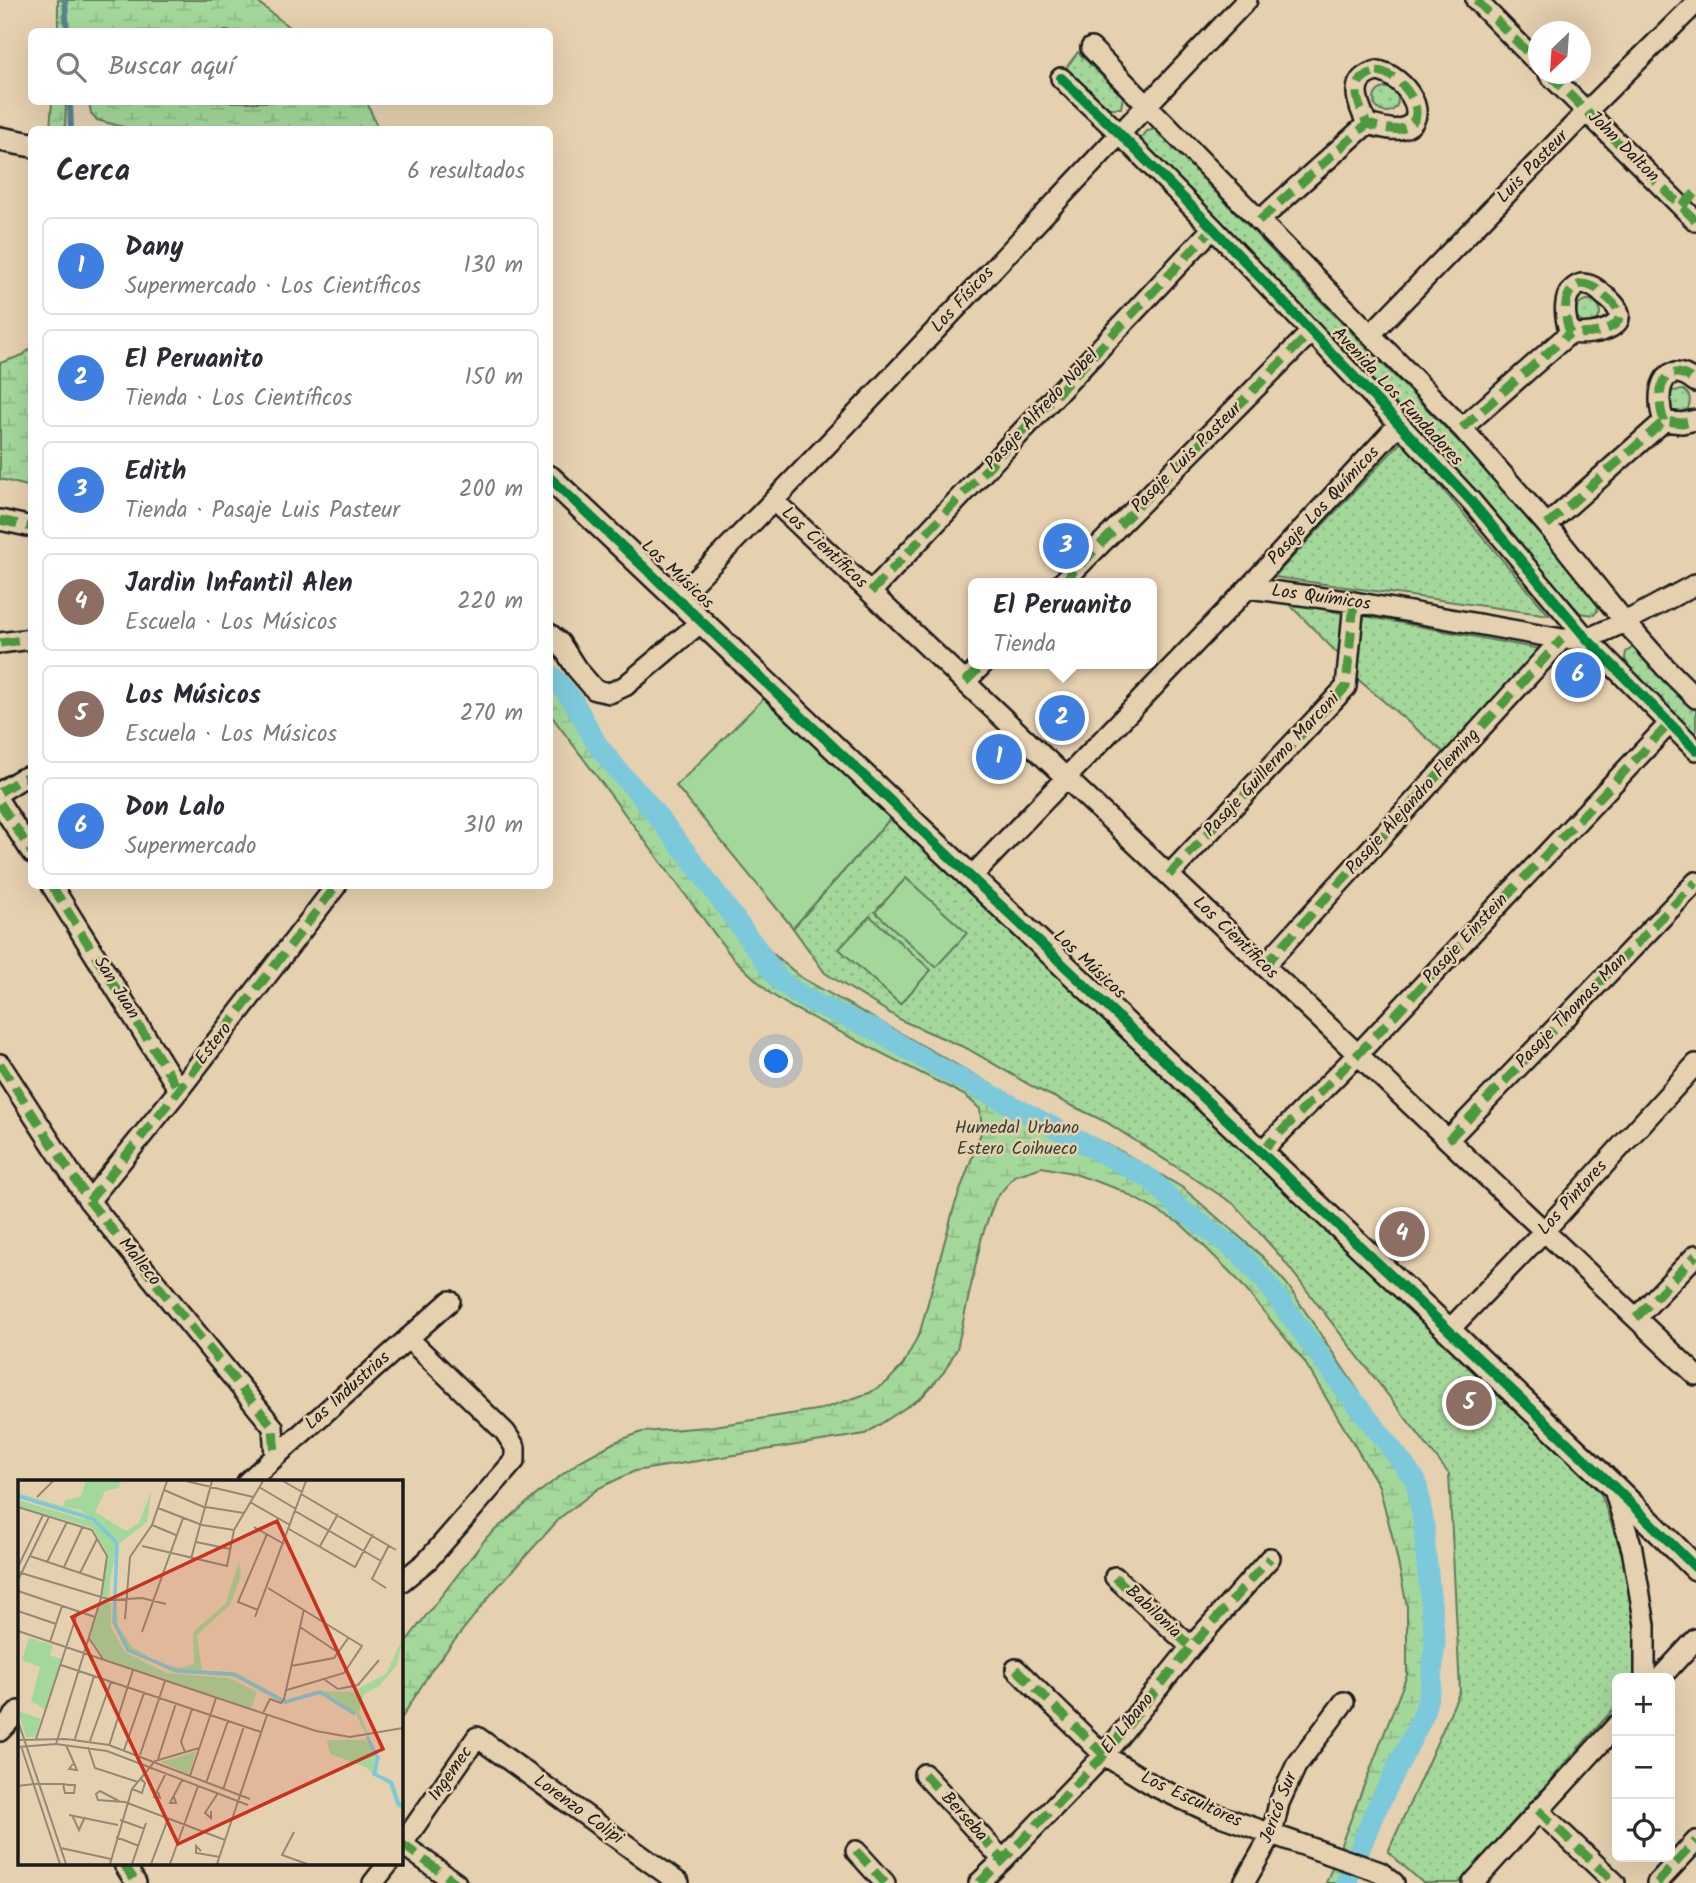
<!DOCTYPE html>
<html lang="es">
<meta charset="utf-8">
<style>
:root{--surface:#fff;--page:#f2f2f3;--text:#2b2b33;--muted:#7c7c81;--line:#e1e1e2;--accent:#c8321e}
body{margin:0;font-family:Kalam,sans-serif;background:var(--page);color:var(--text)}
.controls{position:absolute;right:21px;bottom:21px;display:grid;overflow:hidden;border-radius:10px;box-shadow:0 7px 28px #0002}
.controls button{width:63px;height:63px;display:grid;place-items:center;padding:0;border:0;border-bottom:2px solid var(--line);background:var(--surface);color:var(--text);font:35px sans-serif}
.compass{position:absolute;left:1528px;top:21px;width:63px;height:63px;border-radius:50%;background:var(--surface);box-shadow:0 7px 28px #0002;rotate:205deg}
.you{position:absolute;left:777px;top:1062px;width:24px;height:24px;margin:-18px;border:5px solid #fff;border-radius:50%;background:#1a73e8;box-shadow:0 0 0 10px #1a73e833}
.badge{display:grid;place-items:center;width:46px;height:46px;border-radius:50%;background:var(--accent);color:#fff;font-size:23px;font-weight:700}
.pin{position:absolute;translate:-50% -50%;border:4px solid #fff;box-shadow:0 2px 7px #0006}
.popup{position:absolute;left:968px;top:578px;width:189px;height:91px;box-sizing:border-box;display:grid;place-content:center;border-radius:10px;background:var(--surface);filter:drop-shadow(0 2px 5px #0005);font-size:23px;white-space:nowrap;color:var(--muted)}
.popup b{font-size:26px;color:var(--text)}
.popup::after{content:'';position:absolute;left:50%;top:100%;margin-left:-14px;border:14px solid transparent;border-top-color:var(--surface)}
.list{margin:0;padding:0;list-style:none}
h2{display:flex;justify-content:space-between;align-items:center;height:91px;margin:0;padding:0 28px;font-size:30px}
h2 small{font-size:23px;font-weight:400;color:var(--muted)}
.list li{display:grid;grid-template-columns:46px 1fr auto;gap:21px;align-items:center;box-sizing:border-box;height:98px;margin:0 14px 14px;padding:0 14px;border:2px solid var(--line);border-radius:10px}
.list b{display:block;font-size:26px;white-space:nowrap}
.list p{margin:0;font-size:23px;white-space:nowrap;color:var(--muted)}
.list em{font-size:23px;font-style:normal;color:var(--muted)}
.icon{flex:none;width:38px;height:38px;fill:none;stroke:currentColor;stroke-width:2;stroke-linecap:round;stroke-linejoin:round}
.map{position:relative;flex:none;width:1696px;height:1883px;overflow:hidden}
.search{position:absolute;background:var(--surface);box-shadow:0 7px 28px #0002;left:28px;top:28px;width:525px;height:77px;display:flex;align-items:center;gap:18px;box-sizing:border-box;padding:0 24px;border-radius:10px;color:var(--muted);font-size:26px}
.panel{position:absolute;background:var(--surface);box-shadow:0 7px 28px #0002;left:28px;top:126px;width:525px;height:763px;border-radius:10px}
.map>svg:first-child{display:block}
.green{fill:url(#green-dots);stroke:#607a5c;stroke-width:2}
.wetland{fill:url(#wetland-marsh);stroke:#607a5c;stroke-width:2}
.pitch{fill:#a4d89b;stroke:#607a5c;stroke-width:2}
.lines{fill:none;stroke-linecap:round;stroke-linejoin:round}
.stream{stroke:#56848f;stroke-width:6}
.canal{stroke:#7cc9db;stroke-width:21}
.minor-casing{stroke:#1c1c1c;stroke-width:24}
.tertiary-casing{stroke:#1c1c1c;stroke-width:28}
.minor{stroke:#e5d0af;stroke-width:19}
.tertiary{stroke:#e5d0af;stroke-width:23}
.quiet{stroke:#4c9a3e;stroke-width:9;stroke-dasharray:18 9;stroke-linecap:butt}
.cycleway-casing{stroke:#e5d0af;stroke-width:15}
.cycleway{stroke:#00873e;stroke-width:10}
.labels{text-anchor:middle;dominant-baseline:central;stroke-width:5;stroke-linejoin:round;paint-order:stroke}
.street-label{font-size:18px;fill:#1c1c1c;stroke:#e5d0af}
.park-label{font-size:18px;fill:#374235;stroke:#e5d0af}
.inset-river{fill:none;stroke:#7cc9db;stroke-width:3.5}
.inset-road{fill:none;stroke:#958874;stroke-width:2}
.view{fill:#c8321e;fill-opacity:0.15;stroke:#c8321e;stroke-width:3.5}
.inset-edge{fill:none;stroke:#1c1c1c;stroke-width:3.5}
</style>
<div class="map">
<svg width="1696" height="1883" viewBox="0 0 1696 1883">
<defs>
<pattern id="green-dots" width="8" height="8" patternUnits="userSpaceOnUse" patternTransform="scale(1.75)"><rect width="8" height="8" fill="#a4d89b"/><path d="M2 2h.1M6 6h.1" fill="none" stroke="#8db985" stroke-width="1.8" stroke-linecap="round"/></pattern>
<pattern id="wetland-marsh" width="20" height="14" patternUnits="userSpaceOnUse" patternTransform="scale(1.75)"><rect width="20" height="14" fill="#a4d89b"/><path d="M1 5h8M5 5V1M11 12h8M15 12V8" fill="none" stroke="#8db985"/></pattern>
</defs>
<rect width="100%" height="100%" fill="#e5d0af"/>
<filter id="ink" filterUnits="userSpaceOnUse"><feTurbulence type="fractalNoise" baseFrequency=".0143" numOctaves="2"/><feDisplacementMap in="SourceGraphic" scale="14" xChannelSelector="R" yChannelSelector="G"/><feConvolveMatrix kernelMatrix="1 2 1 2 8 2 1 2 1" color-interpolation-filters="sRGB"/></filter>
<g filter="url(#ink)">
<path class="green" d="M 1078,52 L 1123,97 L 1121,108 L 1109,108 L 1066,68 Z
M1374 100a12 12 0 1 1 24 0a12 12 0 1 1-24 0Z
M 1156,129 L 1294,274 L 1472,455 L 1599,602 L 1597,611 L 1594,615 L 1580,613 L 1429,441 L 1145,146 L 1141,139 L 1147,131 Z
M1576 312a12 12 0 1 1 24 0a12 12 0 1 1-24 0Z
M 1684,390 C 1691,396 1691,400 1688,409 L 1679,413 L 1670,410 L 1667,396 L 1671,391 Z
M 1402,441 L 1549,615 L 1274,577 Z
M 1286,601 L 1345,614 L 1342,658 Z
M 1364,616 L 1540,649 L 1446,754 L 1354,676 Z
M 1635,646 L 1696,705 L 1696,735 L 1627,667 L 1625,658 L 1626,652 Z
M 897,811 L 1569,1460 L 1601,1494 L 1629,1575 L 1637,1645 L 1634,1678 L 1617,1678 L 1617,1705 L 1459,1883 L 1423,1883 L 1388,1852 L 1460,1691 L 1449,1474 L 1281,1257 L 1234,1204 L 1106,1122 L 1035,1088 L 968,1049 L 903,1021 L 825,973 L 793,928 Z"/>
<path class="wetland" d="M 58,0 L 255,0 L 294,31 L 58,31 Z
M 52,102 L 66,102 L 65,129 L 50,129 Z
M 89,102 L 367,102 L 378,129 L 131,129 L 97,120 L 91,113 Z
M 31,348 L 31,487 L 0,479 L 0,363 L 23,355 Z
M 550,670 L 771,952 L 802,978 L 1053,1119 L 1122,1152 L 1183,1188 L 1263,1257 L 1287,1284 L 1369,1407 L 1402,1459 L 1419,1506 L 1433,1676 L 1345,1883 L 1326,1883 L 1407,1675 L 1407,1606 L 1394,1543 L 1379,1486 L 1304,1361 L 1238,1280 L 1202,1244 L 1181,1224 L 1118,1189 L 1072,1173 L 1042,1167 L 1014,1176 L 995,1200 L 982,1236 L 957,1349 L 944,1372 L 922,1397 L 865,1434 L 635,1471 L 599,1488 L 561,1517 L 493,1592 L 432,1669 L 401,1719 L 401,1648 L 487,1537 L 542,1490 L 580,1461 L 615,1442 L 642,1432 L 708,1427 L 822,1409 L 869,1393 L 887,1382 L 903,1365 L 920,1332 L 954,1207 L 982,1130 L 980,1109 L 966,1096 L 791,1007 L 771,994 L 732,957 L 550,714 Z"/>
<path class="pitch" d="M 766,696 L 897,811 L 793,928 L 676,786 Z
M 906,878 L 967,933 L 936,967 L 875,912 Z
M 870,916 L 931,970 L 900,1004 L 839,949 Z"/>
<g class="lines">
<path class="stream" d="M 65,0 L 67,32
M 70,102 L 71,130"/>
<path class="canal" d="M 550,674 L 572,699 L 598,746 L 620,773 L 643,798 L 688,855 L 780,981 L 806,999 L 875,1030 L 931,1063 L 1151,1179 L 1178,1207 L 1240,1253 L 1265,1281 L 1342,1386 L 1385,1440 L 1416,1481 L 1424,1525 L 1425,1546 L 1435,1642 L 1431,1685 L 1423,1716 L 1373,1816 L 1346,1883"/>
<defs>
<path id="minor" d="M 1476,0 L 1538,63
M 1091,48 L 1462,428 L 1547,525 L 1625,622 L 1665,667 L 1696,698
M 1377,71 C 1404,74 1436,121 1400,129 C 1390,131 1377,126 1367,124 C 1358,103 1346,79 1377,71 Z
M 1549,74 L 1696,221
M 1061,78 L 1119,133 L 1213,228 L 1399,424 L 1471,501 L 1587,639 L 1696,750
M 1259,221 L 1367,124
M 1581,284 C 1592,284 1597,289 1605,296 C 1643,325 1596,337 1570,333 C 1564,316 1561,291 1581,284 Z
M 1371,334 L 1587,111 L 1696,3
M 1664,421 C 1654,395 1662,355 1696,382
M 1462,428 L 1570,333
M 774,501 L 1696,1375
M 0,520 L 32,527
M 1547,525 L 1664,421 L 1682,423 L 1696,420
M 1062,583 L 1311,332
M 1248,588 L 1354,602 L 1562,639 L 1587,639 L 1625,622 L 1696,584
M 871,592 L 1213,228
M 677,599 C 871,404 1056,199 1247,0
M 550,634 L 560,643 L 576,668 L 595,690 L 610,693 L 625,686 L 701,622
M 0,643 L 32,639
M 965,682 L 983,664
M 0,792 L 21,779 L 32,775
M 0,803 L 32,853
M 1169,875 L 1346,687 L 1354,602
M 971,877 L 1248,588 L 1399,424
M 52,886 L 179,1090
M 1264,966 L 1562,639
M 0,1064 L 89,1201 L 273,1427 L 275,1456
M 1448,1140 L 1696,882
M 1261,1152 L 1358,1054 L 1669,724
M 89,1201 L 179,1090 L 336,886
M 1636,1318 L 1696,1255
M 1449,1330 L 1544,1231 L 1696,1064
M 247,1482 L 450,1301
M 1613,1486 L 1632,1549 L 1645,1625 L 1645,1678
M 1115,1577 L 1191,1647
M 401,1582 L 428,1560 L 515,1460 L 515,1447 L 505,1432 L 408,1338
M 1016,1669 L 1104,1755 L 1156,1787 L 1212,1813 L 1380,1872 L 1394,1883
M 1660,1678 L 1696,1639
M 0,1731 L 19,1711
M 924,1774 L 1003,1860
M 1538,1810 L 1615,1883
M 402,1844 L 456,1883
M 401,1846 L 477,1737 L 679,1883
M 856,1851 L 885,1883
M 124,1864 L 136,1883
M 373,1883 L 388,1864
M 979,1883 L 1003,1860 L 1104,1755 L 1191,1647 L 1270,1558
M 1244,1883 L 1272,1834 L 1279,1803 L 1296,1766 L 1344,1702
M 1473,1883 L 1617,1725
M 1657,1883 L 1696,1841"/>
<path id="tertiary" d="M 0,139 L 32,145
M 550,478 L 1613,1486 L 1696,1568"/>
</defs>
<use href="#minor" class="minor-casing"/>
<use href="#tertiary" class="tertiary-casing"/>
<use href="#minor" class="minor"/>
<use href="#tertiary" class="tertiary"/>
<path class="quiet" d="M 1476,0 L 1538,63
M 1377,71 C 1404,74 1436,121 1400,129 C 1390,131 1377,126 1367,124 C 1358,103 1346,79 1377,71 Z
M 1549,74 L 1696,221
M 1682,206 L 1696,192
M 1259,221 L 1367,124
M 1581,284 C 1592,284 1597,289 1605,296 C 1643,325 1596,337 1570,333 C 1564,316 1561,291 1581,284 Z
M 1664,421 C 1654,395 1662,355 1696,382
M 1462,428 L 1570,333
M 0,520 L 32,527
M 1547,525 L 1664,421 L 1682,423 L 1696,420
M 1062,583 L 1311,332
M 871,592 L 1213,228
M 0,643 L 32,639
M 965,682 L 983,664
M 0,792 L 21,779 L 32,775
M 0,803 L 32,853
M 1169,875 L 1346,687 L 1354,602
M 52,886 L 179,1090
M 1264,966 L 1562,639
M 0,1064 L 89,1201 L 273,1427 L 275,1456
M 1448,1140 L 1696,882
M 1261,1152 L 1358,1054 L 1669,724
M 89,1201 L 179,1090 L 336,886
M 1636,1318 L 1696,1255
M 1115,1577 L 1191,1647
M 1016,1669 L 1104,1755
M 924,1774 L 1003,1860
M 1538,1810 L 1615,1883
M 402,1844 L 456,1883
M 856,1851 L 885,1883
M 124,1864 L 136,1883
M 979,1883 L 1003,1860 L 1104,1755 L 1191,1647 L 1270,1558
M 1657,1883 L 1696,1841"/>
<defs>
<path id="cycleway" d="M 1061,78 L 1119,133 L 1213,228 L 1399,424 L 1471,501 L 1587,639 L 1696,750
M 550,478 L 1613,1486 L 1696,1568"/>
</defs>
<use href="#cycleway" class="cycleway-casing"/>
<use href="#cycleway" class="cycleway"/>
</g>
</g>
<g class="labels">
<g class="street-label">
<text transform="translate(1623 147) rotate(45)">John Dalton</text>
<text transform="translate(1533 167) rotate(-46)">Luis Pasteur</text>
<text transform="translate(963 300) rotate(-47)">Los Físicos</text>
<text transform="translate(1397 397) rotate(47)">Avenida Los Fundadores</text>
<text transform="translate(1042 410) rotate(-47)">Pasaje Alfredo Nobel</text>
<text transform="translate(1187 458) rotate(-45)">Pasaje Luis Pasteur</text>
<text transform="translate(1324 506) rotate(-47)">Pasaje Los Químicos</text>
<text transform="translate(824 548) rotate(43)">Los Científicos</text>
<text transform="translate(677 575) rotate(43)">Los Músicos</text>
<text transform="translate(1321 598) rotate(8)">Los Químicos</text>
<text transform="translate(1272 765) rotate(-47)">Pasaje Guillermo Marconi</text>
<text transform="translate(1413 802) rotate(-48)">Pasaje Alejandro Fleming</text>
<text transform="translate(1235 938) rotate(44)">Los Científicos</text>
<text transform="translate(1466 939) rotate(-47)">Pasaje Einstein</text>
<text transform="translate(1089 965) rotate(43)">Los Músicos</text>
<text transform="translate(116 988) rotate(58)">San Juan</text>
<text transform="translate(1572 1011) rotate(-46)">Pasaje Thomas Man</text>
<text transform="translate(214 1044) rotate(-52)">Estero</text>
<text transform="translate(1573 1198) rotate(-48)">Los Pintores</text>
<text transform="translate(139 1262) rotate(51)">Malleco</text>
<text transform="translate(348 1391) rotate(-42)">Las Industrias</text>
<text transform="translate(1153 1612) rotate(43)">Babilonia</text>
<text transform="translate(1128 1724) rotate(-51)">El Líbano</text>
<text transform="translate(451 1774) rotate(-55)">Ingemec</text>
<text transform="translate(1191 1800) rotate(25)">Los Escultores</text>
<text transform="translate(1279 1808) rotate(-69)">Jericó Sur</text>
<text transform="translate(578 1810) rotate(36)">Lorenzo Colipi</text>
<text transform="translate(964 1817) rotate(48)">Berseba</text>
</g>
<g class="park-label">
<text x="1017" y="1128">Humedal Urbano<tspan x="1017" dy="21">Estero Coihueco</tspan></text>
</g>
</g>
<g transform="translate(18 1480)">
<rect width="385" height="385" fill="#e5d0af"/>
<path d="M 0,20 L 75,42 L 94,73 L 91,119 L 84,117 L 89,73 L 75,48 L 0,26 ZM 83,121 L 93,123 L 93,147 L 107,172 L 148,193 L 210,198 L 217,201 L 211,221 L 87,179 L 72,157 ZM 11,158 L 35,165 L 32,175 L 43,179 L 28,230 L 13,221 L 22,187 L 4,180 ZM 0,231 L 23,239 L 17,257 L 8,257 ZM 178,271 L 171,295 L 143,282 L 170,274 Z" fill="#a4d89b"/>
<path d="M 68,1 L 103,1 L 101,8 L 87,11 L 77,32 L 108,51 L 121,43 L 133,12 L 129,42 L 102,63 L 63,30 L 45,27 L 47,20 L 62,17 Z" fill="#a4d89b"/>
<path d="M 0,13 L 69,34 L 92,49 L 101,66 L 97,97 L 100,146 L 114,167 L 143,184 L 163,188 L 176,184 L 175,152 L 208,123 L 221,81 L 223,96 L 212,125 L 179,155 L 184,190 L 219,193 L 270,221 L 300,211 L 334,212 L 368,194 L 385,157 L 379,185 L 361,206 L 346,214 L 341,232 L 359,276 L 360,294 L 376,303 L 385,330 L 379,327 L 371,305 L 347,287 L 312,274 L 309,260 L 346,260 L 353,265 L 338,234 L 316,218 L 298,214 L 267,223 L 218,197 L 155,192 L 113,172 L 97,147 L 97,60 L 78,41 L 17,23 Z" fill="#a4d89b"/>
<path d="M 67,38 L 81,44 L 99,65 L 93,96 L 90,70 L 75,48 L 65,43 ZM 217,201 L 239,212 L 233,228 L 211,221 Z" fill="#a4d89b"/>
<path class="inset-river" d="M 0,16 L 75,39 L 99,63 L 96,142 L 110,170 L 159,191 L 215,194 L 267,222 L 302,212 L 337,234M 349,257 L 360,278 L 356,294 L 373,302 L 380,324 L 385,325"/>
<path class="inset-road" d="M 168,1 L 235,17M 265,1 L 284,12M 241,7 L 278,29M 146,10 L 188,28M 283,14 L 378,70M 19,17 L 35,1M 232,22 L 272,45M 0,27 L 74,50 L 89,76 L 83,118 L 38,264M 188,27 L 226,33M 140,28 L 184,45 L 216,50M 277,31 L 363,81M 134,45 L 158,55M 236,47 L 266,64M 271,49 L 337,87 L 355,54M 178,62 L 212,69M 124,66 L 209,86 L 216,50 L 245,1M 302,66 L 320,34M 12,76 L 86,101M 173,79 L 194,1M 29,82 L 49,42M 0,87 L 25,35M 46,87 L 65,46M 0,92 L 93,120 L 124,118 L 148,124M 62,93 L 79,59M 0,100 L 31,37M 250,108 L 344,166 L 326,193 L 269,210M 368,108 L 354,99 L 371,65M 0,111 L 77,137M 240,130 L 220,122 L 249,54M 0,131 L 38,144M 237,137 L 288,1M 107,139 L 112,77 L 134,45 L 149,1M 282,147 L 321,173M 0,151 L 298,251 L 332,257 L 385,248M 124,152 L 165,38M 71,158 L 85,179M 32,162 L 44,126M 43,185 L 243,252M 273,186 L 316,178 L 331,157M 307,200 L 320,209 L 340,205 L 361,180M 245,233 L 252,219 L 263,223 L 266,219 L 286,129M 0,241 L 48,384M 18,259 L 60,131M 57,259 L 76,196M 0,260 L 48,259 L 91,265 L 232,319M 72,261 L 93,202M 48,265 L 59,290 L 51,289 L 55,284M 3,266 L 42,384M 91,266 L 115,190M 0,267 L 38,264 L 89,271 L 230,325M 70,267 L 77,288 L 120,302M 106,270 L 126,213M 167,272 L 163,262 L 174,229M 122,275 L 147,201M 140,279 L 158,223M 172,296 L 198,218M 188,303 L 210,241M 0,306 L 16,304 L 45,304 L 51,305 L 57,305 L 56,313 L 47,313 L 45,304M 114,309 L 124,313 L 127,303 L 123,299M 205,310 L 226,246M 140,312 L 142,318 L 136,317 L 148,293M 156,317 L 158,323 L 152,323 L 164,300M 101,321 L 82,311 L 78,314 L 80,320 L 107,322 L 207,360M 193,331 L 193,338 L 187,333 L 200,313M 51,335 L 100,345M 54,335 L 61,350 L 67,337M 102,340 L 127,349M 276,352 L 264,375 L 289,384M 98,357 L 121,366M 43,368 L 93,379M 183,371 L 178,366 L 178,373 L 202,377M 92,384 L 114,309 L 137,281 L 181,268M 114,384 L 128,343M 133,384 L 150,339M 152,384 L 180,306M 199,384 L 249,235"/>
<path class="view" d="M 259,41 L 365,269 L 160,364 L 54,137 Z"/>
<rect width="385" height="385" class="inset-edge"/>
</g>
</svg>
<div class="controls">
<button>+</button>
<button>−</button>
<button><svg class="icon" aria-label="locate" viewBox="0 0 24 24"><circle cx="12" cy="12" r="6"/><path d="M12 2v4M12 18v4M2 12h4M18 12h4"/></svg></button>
</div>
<svg class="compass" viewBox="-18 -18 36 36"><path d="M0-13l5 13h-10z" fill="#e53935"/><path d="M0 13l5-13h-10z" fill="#7c7c81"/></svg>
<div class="you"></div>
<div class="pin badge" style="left:999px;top:757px;background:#3f7fe0">1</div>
<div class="pin badge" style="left:1062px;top:718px;background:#3f7fe0">2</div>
<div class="popup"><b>El Peruanito</b>Tienda</div>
<div class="pin badge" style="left:1066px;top:546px;background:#3f7fe0">3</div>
<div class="pin badge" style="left:1402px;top:1234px;background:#8d6e63">4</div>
<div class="pin badge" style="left:1469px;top:1403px;background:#8d6e63">5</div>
<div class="pin badge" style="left:1578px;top:675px;background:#3f7fe0">6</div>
<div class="search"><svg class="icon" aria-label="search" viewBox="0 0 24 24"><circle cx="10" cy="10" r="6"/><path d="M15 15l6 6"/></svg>Buscar aquí</div>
<section class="panel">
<h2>Cerca<small>6 resultados</small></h2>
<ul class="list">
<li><span class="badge" style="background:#3f7fe0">1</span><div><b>Dany</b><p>Supermercado · Los Científicos</p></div><em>130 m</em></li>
<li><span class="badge" style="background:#3f7fe0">2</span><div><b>El Peruanito</b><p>Tienda · Los Científicos</p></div><em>150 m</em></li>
<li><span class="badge" style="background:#3f7fe0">3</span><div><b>Edith</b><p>Tienda · Pasaje Luis Pasteur</p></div><em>200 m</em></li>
<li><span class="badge" style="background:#8d6e63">4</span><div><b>Jardin Infantil Alen</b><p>Escuela · Los Músicos</p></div><em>220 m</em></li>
<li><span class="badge" style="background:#8d6e63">5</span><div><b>Los Músicos</b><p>Escuela · Los Músicos</p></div><em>270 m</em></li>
<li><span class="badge" style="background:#3f7fe0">6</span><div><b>Don Lalo</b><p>Supermercado</p></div><em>310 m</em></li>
</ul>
</section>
</div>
